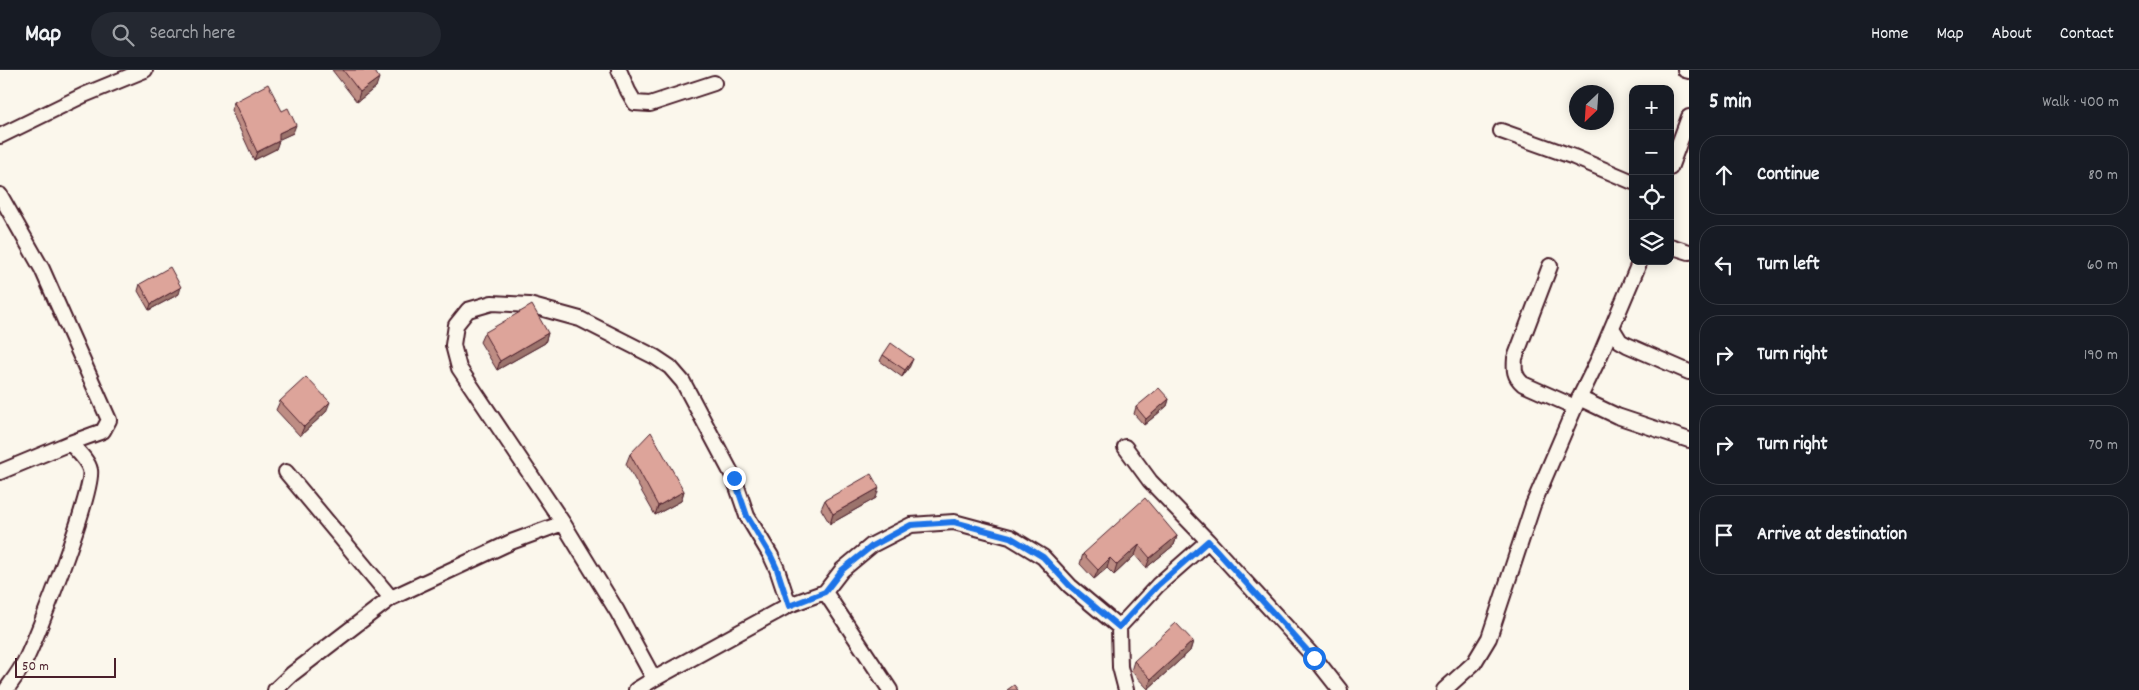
<!DOCTYPE html>
<meta charset="utf-8">
<style>
:root{--surface:#171b24;--page:#242831;--text:#f1f3f6;--muted:#9ea1a6;--line:#363941}
body{margin:0;font-family:Dekko,sans-serif;background:var(--page);color:var(--text)}
.controls{position:absolute;right:15px;top:15px;display:grid;overflow:hidden;border-radius:10px;box-shadow:0 2px 12px #0003}
.controls button{width:45px;height:45px;display:grid;place-items:center;padding:0;border:0;border-bottom:1px solid var(--line);background:var(--surface);color:var(--text);font:25px sans-serif}
.compass{position:absolute;left:1569px;top:15px;width:45px;height:45px;border-radius:50%;background:var(--surface);box-shadow:0 2px 12px #0003;rotate:205deg}
.scale{position:absolute;left:15px;bottom:12px;width:101px;box-sizing:border-box;padding-left:5px;border:2px solid #4a1f2b;border-top:0;font-size:14px;line-height:18px;white-space:nowrap;color:#4a1f2b;-webkit-text-stroke:4px #fbf7ec;paint-order:stroke}
.stop{position:absolute;width:15px;height:15px;margin:-11px;border:4px solid #1a73e8;border-radius:50%;background:#fff}
.stop.end{background:#1a73e8;border-color:#fff;box-shadow:0 1px 5px #0008}
.list{margin:0;padding:0;list-style:none}
h2{display:flex;justify-content:space-between;align-items:center;height:65px;margin:0;padding:0 20px;font-size:21px}
h2 small{font-size:16px;font-weight:400;color:var(--muted)}
.list li{display:grid;grid-template-columns:32px 1fr auto;gap:15px;align-items:center;box-sizing:border-box;height:80px;margin:0 10px 10px;padding:0 10px;border:1px solid var(--line);border-radius:20px}
.list b{display:block;font-size:19px;white-space:nowrap}
.list em{font-size:16px;font-style:normal;color:var(--muted)}
.icon{flex:none;width:28px;height:28px;fill:none;stroke:currentColor;stroke-width:2;stroke-linecap:round;stroke-linejoin:round}
.map{position:relative;flex:none;width:1689px;height:620px;overflow:hidden}
header{display:flex;align-items:center;gap:30px;box-sizing:border-box;height:70px;padding:0 25px;background:var(--surface);border-bottom:1px solid var(--line)}
header strong{font-size:24px}
nav{display:flex;gap:28px;margin-inline-start:auto;font-size:18px}
.search{width:350px;height:45px;background:var(--page);display:flex;align-items:center;gap:12px;box-sizing:border-box;padding:0 18px;border-radius:28px;color:var(--muted);font-size:19px}
main{display:flex}
aside{flex:1;background:var(--surface)}
.map>svg:first-child{display:block}
.lines{fill:none;stroke-linecap:round;stroke-linejoin:round}
.street-casing{stroke:#4a1f2b;stroke-width:18}
.street{stroke:#fbf7ec;stroke-width:14}
.wall{fill:#be8d84;stroke:#4a1f2b}
.shaded-wall{fill:#9b736c;stroke:#4a1f2b}
.building{fill:#dda49a;stroke:#4a1f2b}
.route{stroke:#1a73e8;stroke-width:6}
</style>
<header>
<strong>Map</strong>
<div class="search"><svg class="icon" aria-label="search" viewBox="0 0 24 24"><circle cx="10" cy="10" r="6"/><path d="M15 15l6 6"/></svg>Search here</div>
<nav><a>Home</a><a>Map</a><a>About</a><a>Contact</a></nav>
</header>
<main>
<div class="map">
<svg width="1689" height="620" viewBox="0 0 1689 620">
<rect width="100%" height="100%" fill="#fbf7ec"/>
<filter id="ink" filterUnits="userSpaceOnUse"><feTurbulence type="fractalNoise" baseFrequency=".02" numOctaves="2"/><feDisplacementMap in="SourceGraphic" scale="10" xChannelSelector="R" yChannelSelector="G"/><feConvolveMatrix kernelMatrix="1 2 1 2 8 2 1 2 1" color-interpolation-filters="sRGB"/></filter>
<g filter="url(#ink)">
<g class="lines">
<defs>
<path id="street" d="M 619,0 L 628,21 L 635,33 L 650,34 L 714,13
M 1685,0 L 1689,1
M 1501,61 L 1574,87 L 1633,112
M 0,66 L 84,25 L 145,0
M 1670,98 L 1689,47
M 0,125 L 42,199 L 109,350 L 103,361 L 70,373 L 0,402
M 1670,176 L 1689,182
M 1550,196 L 1515,288 C 1514,300 1514,306 1523,314 L 1575,337
M 1612,258 L 1620,271 L 1627,275 L 1689,302
M 1579,328 L 1617,346 L 1689,370
M 1125,377 L 1150,411 L 1208,471 L 1314,587 L 1340,620
M 286,402 L 391,528
M 825,522 L 842,500 L 872,475 L 911,455 L 954,452 L 1010,467 L 1043,487 L 1070,516 L 1119,557 L 1158,515 L 1208,471
M 1119,557 L 1120,597 L 1126,620
M 654,609 L 789,535 L 825,522 L 890,620
M 6,620 C 13,610 20,601 25,591 C 37,568 95,419 90,400 C 88,390 76,380 70,373
M 275,620 L 292,604 L 391,528 L 511,472 L 563,453
M 636,620 L 654,609 L 617,541 L 563,453 L 459,298 L 453,275 L 456,255 L 468,240 L 492,233 L 529,235 L 580,249 L 655,287 L 670,297 L 683,312 L 734,408 L 747,446 L 771,486 L 777,499 L 789,535
M 1444,620 L 1474,593 L 1489,568 L 1533,435 L 1575,337 L 1599,288 L 1640,191"/>
</defs>
<use href="#street" class="street-casing"/>
<use href="#street" class="street"/>
</g>
<path class="wall" d="M 332,0 L 374,0 L 376,17 L 357,32 Z
M 234,32 L 293,63 L 279,69 L 276,79 L 254,90 L 231,40 Z
M 140,214 L 179,224 L 149,240 L 138,221 Z
M 484,263 L 548,263 L 545,273 L 497,300 L 480,272 Z
M 883,285 L 910,296 L 902,307 L 880,291 Z
M 1169,329 L 1167,336 L 1144,355 L 1134,344 L 1136,337 Z
M 280,331 L 326,342 L 300,366 L 276,340 Z
M 630,384 L 684,421 L 681,431 L 655,445 L 626,394 Z
M 876,428 L 830,454 L 821,439 L 825,430 Z
M 1177,466 L 1174,475 L 1146,498 L 1135,485 L 1114,505 L 1107,498 L 1094,509 L 1080,494 L 1083,484 Z
M 1193,571 L 1190,581 L 1148,619 L 1131,601 L 1134,591 Z"/>
<path class="shaded-wall" d="M 379,8 L 376,17 L 357,32 L 360,22 Z
M 296,55 L 293,63 L 276,71 L 279,63 Z
M 279,71 L 276,79 L 254,90 L 257,82 Z
M 181,217 L 179,224 L 149,240 L 151,234 Z
M 548,263 L 545,273 L 497,300 L 500,291 Z
M 913,289 L 910,296 L 902,307 L 905,300 Z
M 1169,329 L 1167,336 L 1144,355 L 1146,349 Z
M 330,332 L 326,342 L 300,366 L 304,357 Z
M 879,418 L 876,428 L 830,454 L 833,444 Z
M 684,421 L 681,431 L 655,445 L 658,436 Z
M 1177,466 L 1174,475 L 1146,498 L 1150,488 Z
M 1139,475 L 1135,485 L 1114,505 L 1117,495 Z
M 1110,488 L 1107,498 L 1094,509 L 1098,500 Z
M 1193,571 L 1190,581 L 1148,619 L 1151,609 Z"/>
<path class="building" d="M 343,0 L 374,0 L 379,8 L 360,22 Z
M 268,14 L 282,41 L 288,38 L 296,55 L 279,63 L 279,71 L 257,82 L 234,32 Z
M 170,197 L 181,217 L 151,234 L 140,214 Z
M 532,235 L 548,263 L 500,291 L 484,263 Z
M 891,273 L 913,289 L 905,300 L 883,285 Z
M 306,307 L 330,332 L 304,357 L 280,331 Z
M 1159,318 L 1169,329 L 1146,349 L 1136,337 Z
M 651,362 L 684,421 L 658,436 L 630,384 Z
M 871,404 L 879,418 L 833,444 L 825,430 Z
M 1145,428 L 1177,466 L 1150,488 L 1139,475 L 1117,495 L 1110,488 L 1098,500 L 1083,484 Z
M 1176,553 L 1193,571 L 1151,609 L 1134,591 Z
M 1014,615 L 1018,620 L 1007,620 Z"/>
</g>
<g class="lines" filter="url(#ink)">
<path class="route" d="M 734,408 L 747,446 L 771,486 L 777,499 L 789,536 L 825,522 L 842,500 L 872,476 L 911,455 L 954,452 L 1010,467 L 1043,487 L 1070,516 L 1119,557 L 1158,515 L 1208,471 L 1314,588"/>
</g>
</svg>
<div class="controls">
<button>+</button>
<button>−</button>
<button><svg class="icon" aria-label="locate" viewBox="0 0 24 24"><circle cx="12" cy="12" r="6"/><path d="M12 2v4M12 18v4M2 12h4M18 12h4"/></svg></button>
<button><svg class="icon" aria-label="layers" viewBox="0 0 24 24"><path d="M12 4l9 5-9 5-9-5zM3 14l9 5 9-5"/></svg></button>
</div>
<svg class="compass" viewBox="-18 -18 36 36"><path d="M0-13l5 13h-10z" fill="#e53935"/><path d="M0 13l5-13h-10z" fill="#9ea1a6"/></svg>
<div class="scale">50 m</div>
<div class="stop" style="left:1314px;top:588px"></div>
<div class="stop end" style="left:734px;top:408px"></div>
</div>
<aside>
<h2>5 min<small>Walk · 400 m</small></h2>
<ul class="list">
<li><svg class="icon" aria-label="ahead" viewBox="0 0 24 24"><path d="M12 20V5M6 11l6-6 6 6"/></svg><div><b>Continue</b></div><em>80 m</em></li>
<li><svg class="icon" aria-label="left" viewBox="0 0 24 24"><path d="M17 20v-9H6M10 6l-5 5 5 5"/></svg><div><b>Turn left</b></div><em>60 m</em></li>
<li><svg class="icon" aria-label="right" viewBox="0 0 24 24"><path d="M7 20v-9h11M14 6l5 5-5 5"/></svg><div><b>Turn right</b></div><em>190 m</em></li>
<li><svg class="icon" aria-label="right" viewBox="0 0 24 24"><path d="M7 20v-9h11M14 6l5 5-5 5"/></svg><div><b>Turn right</b></div><em>70 m</em></li>
<li><svg class="icon" aria-label="arrive" viewBox="0 0 24 24"><path d="M6 21V4h12l-3 4 3 4H6"/></svg><div><b>Arrive at destination</b></div></li>
</ul>
</aside>
</main>
